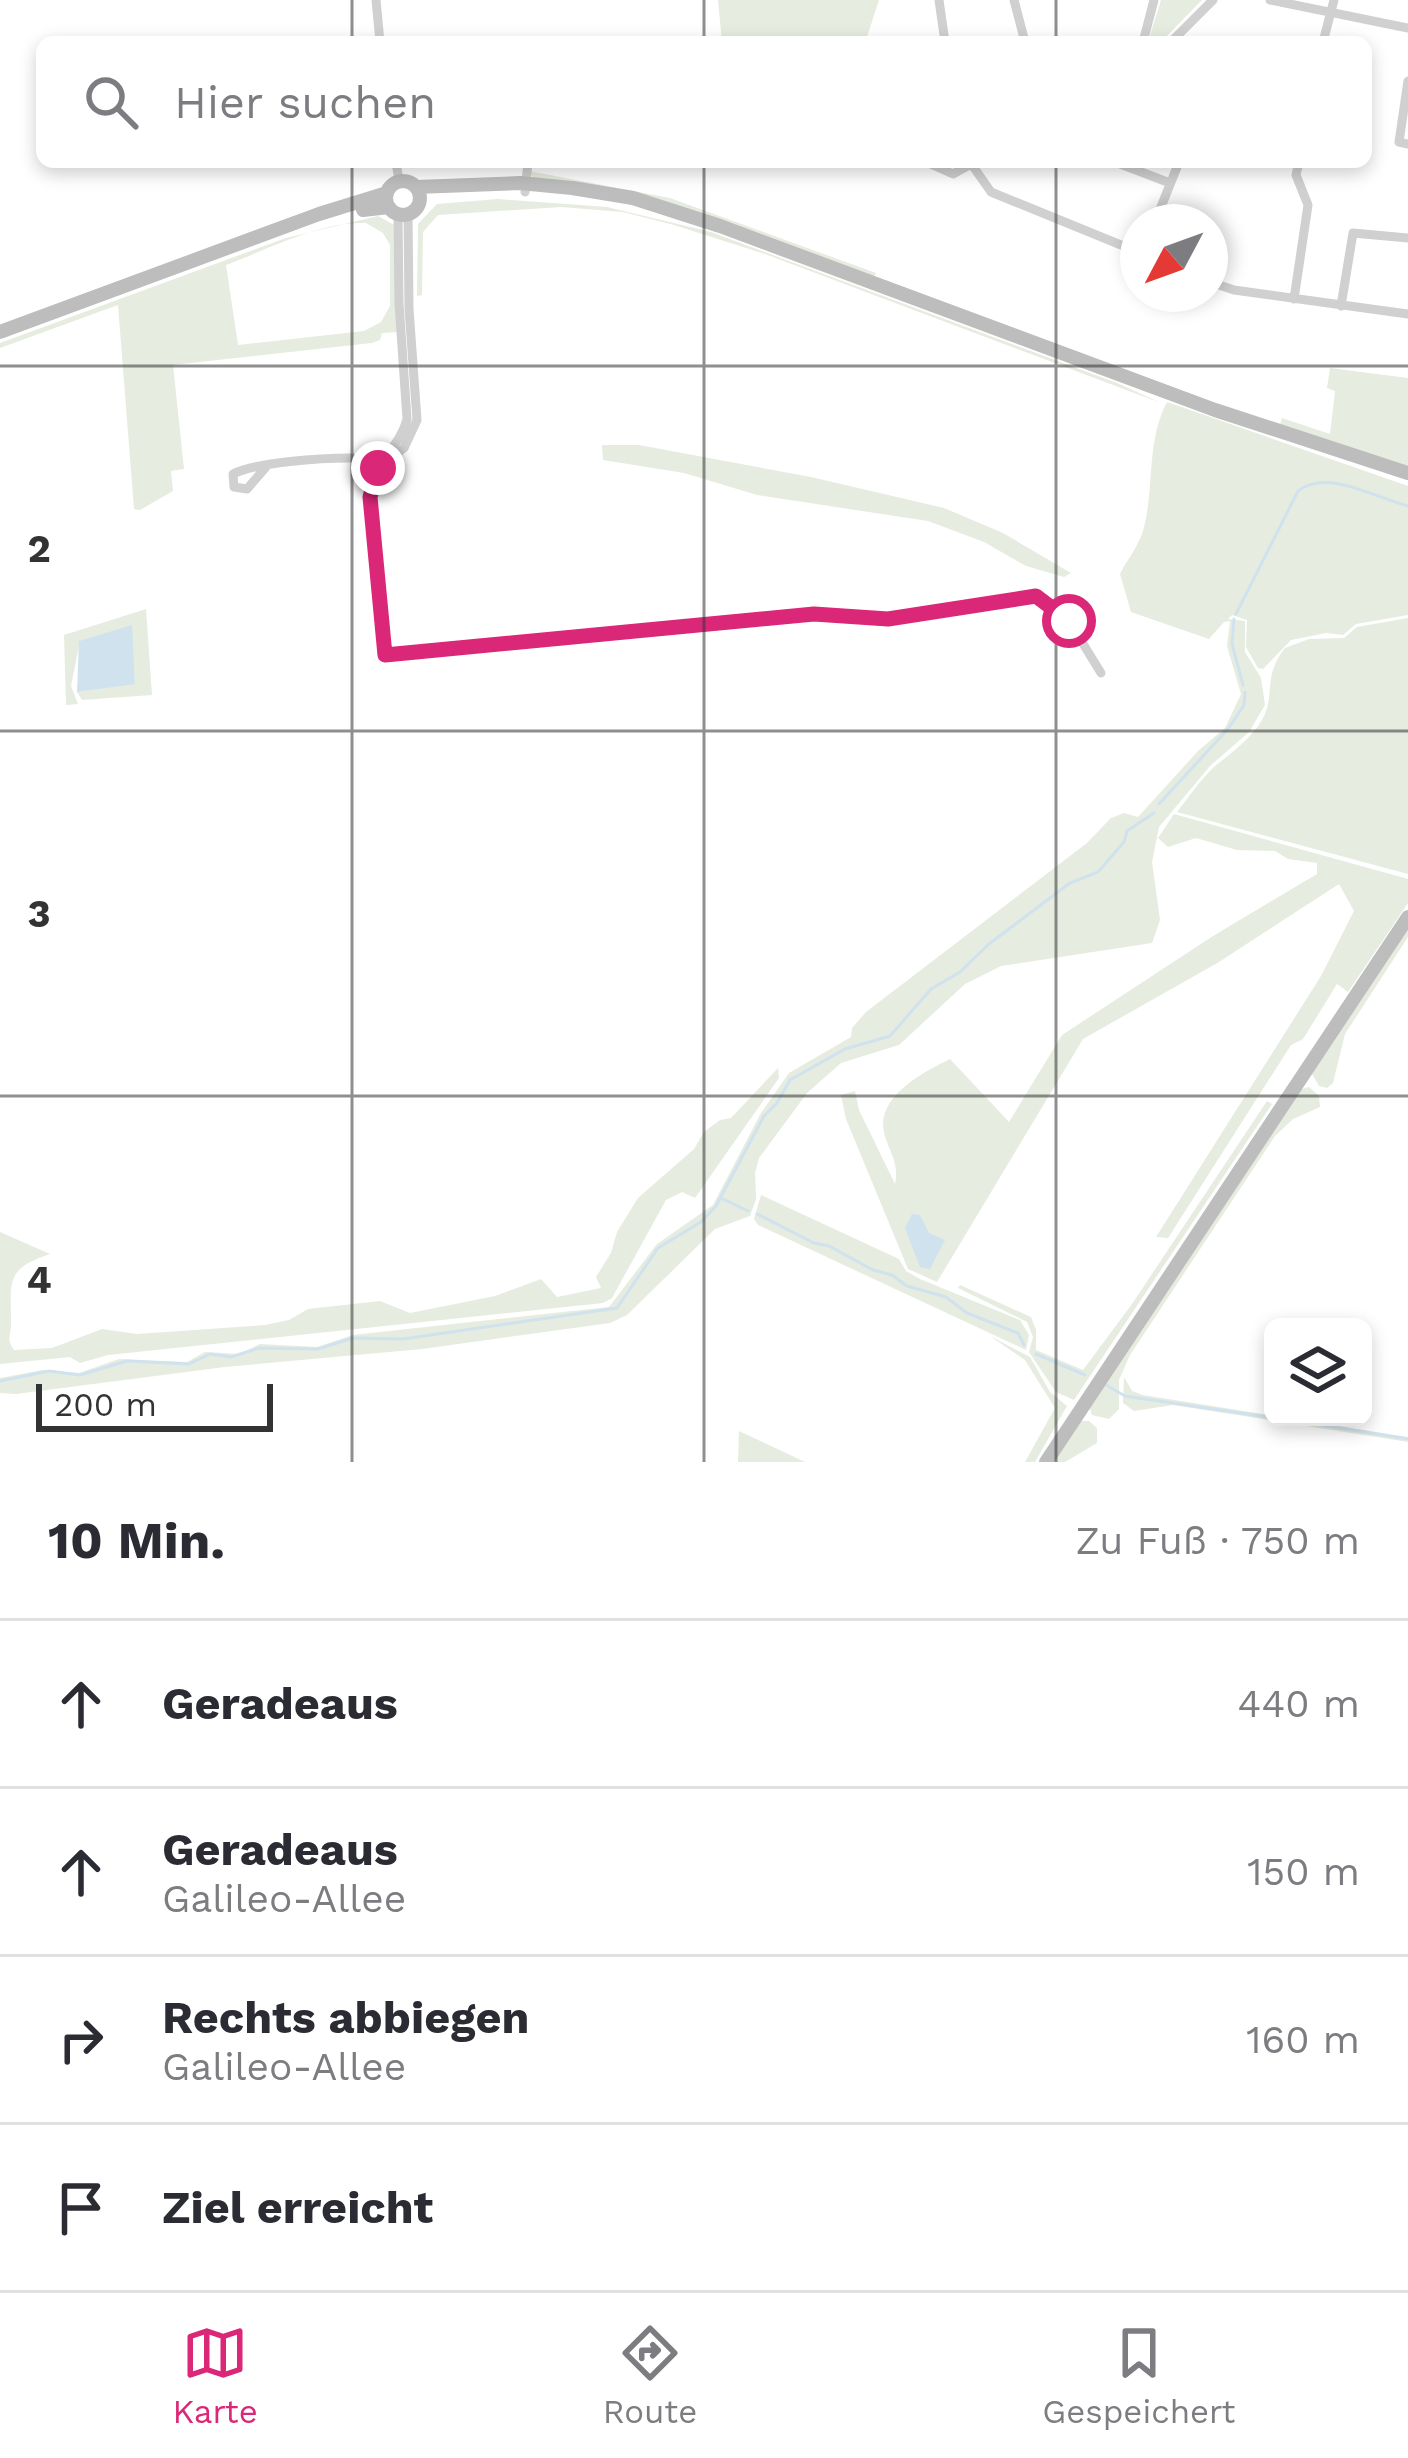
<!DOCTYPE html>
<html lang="de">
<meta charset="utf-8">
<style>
:root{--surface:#fff;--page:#f7f7f7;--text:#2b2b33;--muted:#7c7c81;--line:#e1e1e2;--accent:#db2777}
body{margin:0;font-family:"Work Sans",sans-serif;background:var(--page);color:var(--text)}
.controls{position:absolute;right:36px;bottom:36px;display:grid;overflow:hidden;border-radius:18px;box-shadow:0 6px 18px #0003}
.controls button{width:108px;height:108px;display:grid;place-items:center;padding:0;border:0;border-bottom:3px solid var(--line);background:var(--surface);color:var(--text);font:60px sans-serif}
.compass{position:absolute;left:1120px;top:204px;width:108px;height:108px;border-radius:50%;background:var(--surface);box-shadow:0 6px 18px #0003;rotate:229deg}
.scale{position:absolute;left:36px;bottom:30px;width:237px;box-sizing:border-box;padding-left:12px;border:6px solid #333;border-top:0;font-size:33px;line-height:42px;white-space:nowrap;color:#333;-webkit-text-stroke:9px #fff;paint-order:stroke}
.stop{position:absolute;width:36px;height:36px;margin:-27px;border:9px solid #db2777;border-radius:50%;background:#fff}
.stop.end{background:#db2777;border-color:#fff;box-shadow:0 3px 12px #0008}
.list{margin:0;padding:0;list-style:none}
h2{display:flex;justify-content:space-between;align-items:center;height:156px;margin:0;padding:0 48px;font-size:51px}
h2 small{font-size:39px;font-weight:400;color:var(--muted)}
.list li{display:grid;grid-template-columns:78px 1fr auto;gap:36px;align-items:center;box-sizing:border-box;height:168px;padding:0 48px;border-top:3px solid var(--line)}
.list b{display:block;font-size:45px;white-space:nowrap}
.list p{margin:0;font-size:39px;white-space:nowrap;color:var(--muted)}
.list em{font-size:39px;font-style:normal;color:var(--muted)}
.icon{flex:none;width:66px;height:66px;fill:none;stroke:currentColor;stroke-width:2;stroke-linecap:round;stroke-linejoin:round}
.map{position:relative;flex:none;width:1408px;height:1462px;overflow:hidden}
.search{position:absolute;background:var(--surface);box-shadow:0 6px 18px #0003;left:36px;right:36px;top:36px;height:132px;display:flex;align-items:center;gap:30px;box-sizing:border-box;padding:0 42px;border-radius:18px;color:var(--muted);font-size:45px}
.sheet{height:828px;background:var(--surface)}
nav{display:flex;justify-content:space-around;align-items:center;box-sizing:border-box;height:168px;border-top:3px solid var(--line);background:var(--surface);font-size:33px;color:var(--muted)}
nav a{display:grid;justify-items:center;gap:6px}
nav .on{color:var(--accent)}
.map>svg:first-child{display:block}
.green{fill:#e6ecdf;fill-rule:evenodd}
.water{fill:#cfe2ee}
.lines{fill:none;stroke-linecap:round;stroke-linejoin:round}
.stream{stroke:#cfe2ee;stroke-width:3}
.street{stroke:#d0d0d0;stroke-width:9}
.secondary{stroke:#bdbdbd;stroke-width:14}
.route{stroke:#db2777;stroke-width:15}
.grid{fill:none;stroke:#333;stroke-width:3;stroke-opacity:0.55}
.grid-label{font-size:39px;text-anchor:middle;font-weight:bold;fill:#333;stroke:#fff;stroke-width:12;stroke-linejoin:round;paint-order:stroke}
</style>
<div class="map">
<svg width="1408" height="1462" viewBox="0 0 1408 1462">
<rect width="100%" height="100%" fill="#fff"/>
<path class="green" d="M 718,0 L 879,0 L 867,37 L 833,42 L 722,42 Z
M 1161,0 L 1202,0 L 1161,42 L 1148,42 Z
M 529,171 L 670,198 L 876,273 L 874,277 L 733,225 L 534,180 Z
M 498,199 L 607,207 L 711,232 L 1117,383 L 1161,403 L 765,254 L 674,225 L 623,212 L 561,207 L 438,215 L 423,232 L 422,295 L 417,296 L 418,224 L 437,204 Z
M 378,216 L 396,226 L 399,332 L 382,333 L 380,340 L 372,343 L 173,365 L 184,469 L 171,471 L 173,491 L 140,510 L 134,509 L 118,305 L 0,348 L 0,343 L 286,238 ZM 366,223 L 383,233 L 390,245 L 390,306 L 381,322 L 364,331 L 238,345 L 226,265 C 269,249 320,221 366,223 Z
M 1330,368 L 1408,378 L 1408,471 L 1279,428 L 1282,418 L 1330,434 L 1335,391 L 1327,388 Z
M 1167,402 L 1408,486 L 1408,615 L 1356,624 L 1343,635 L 1326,633 L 1291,640 L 1263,669 L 1258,668 L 1246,647 L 1247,620 L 1232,615 L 1228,619 L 1245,621 L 1245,652 L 1261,678 L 1265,705 L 1249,732 L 1210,766 L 1159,827 L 1152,862 L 1160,920 L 1152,943 L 1001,966 L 965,984 L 899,1045 L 841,1063 L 807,1093 L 759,1158 L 755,1173 L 756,1199 L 750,1216 L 715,1229 L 627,1315 L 610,1323 L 422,1349 L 225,1367 L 16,1394 L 0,1393 L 0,1378 L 43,1370 L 79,1373 L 119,1359 L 187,1362 L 205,1352 L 239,1354 L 260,1344 L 317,1347 L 353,1335 L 609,1307 L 657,1244 L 713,1205 L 761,1113 L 789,1073 L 851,1037 L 852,1028 L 866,1012 L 1087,843 L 1111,818 L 1124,813 L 1138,817 L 1198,751 L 1225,728 L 1241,694 L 1227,646 L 1230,621 L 1224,622 L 1209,639 L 1131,612 L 1120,574 C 1129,556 1141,544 1145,523 C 1154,483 1147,440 1167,402 Z
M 602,445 L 639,445 L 811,477 L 944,508 L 1003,533 L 1071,573 L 1064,577 L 1026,566 L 984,542 L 928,521 L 757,495 L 684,473 L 603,460 Z
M 146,609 L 152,695 L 82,700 L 77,692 L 135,683 L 131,626 L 80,641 L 71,686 L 78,704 L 66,705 L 64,635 Z
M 1408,618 L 1408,874 L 1177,812 C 1189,797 1200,780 1214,767 C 1232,752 1250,740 1262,720 C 1276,696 1262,677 1285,648 L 1309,639 L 1344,638 L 1357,627 Z
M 1174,814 L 1408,879 L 1408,903 L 1348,992 L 1337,984 L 1303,1039 L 1291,1045 L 1168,1238 L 1156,1237 L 1321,976 L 1354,911 L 1339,884 L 1219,962 L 1083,1039 L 937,1282 L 908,1269 L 846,1119 L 841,1095 L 855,1091 L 859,1110 L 895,1184 C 899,1164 891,1155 885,1136 C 873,1098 922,1073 950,1059 L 1009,1122 L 1062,1035 L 1213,936 L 1317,874 L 1317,863 L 1288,859 L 1275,851 L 1237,850 L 1196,838 L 1168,847 L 1158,838 Z
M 1408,925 L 1408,937 L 1345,1034 L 1333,1083 L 1327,1088 L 1319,1086 L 1312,1074 L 1315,1065 Z
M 778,1068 L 779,1078 L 695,1198 L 682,1192 L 666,1200 L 612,1298 L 603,1303 L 108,1355 L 80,1363 L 70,1357 L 0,1364 L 0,1232 L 50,1254 C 5,1269 11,1281 11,1323 C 11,1337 6,1338 14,1350 L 52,1348 L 102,1329 L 137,1334 L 265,1325 L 289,1320 L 308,1309 L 380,1301 L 410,1313 L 495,1296 L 541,1279 L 557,1297 L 601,1288 L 596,1277 L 611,1253 L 617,1232 L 638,1198 L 694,1149 L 704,1132 L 720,1120 L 731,1118 Z
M 1309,1087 L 1319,1096 L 1320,1107 L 1293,1119 L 1275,1136 L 1130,1355 L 1119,1380 L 1119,1409 L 1109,1419 L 1092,1415 L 1089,1406 L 1298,1090 Z
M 1267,1101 L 1272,1104 L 1074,1400 L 1056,1392 L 1029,1352 L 1033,1337 L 1027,1322 L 958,1288 L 960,1285 L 1031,1317 L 1036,1330 L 1036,1350 L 1083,1370 L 1132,1304 Z
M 761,1195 L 899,1259 L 906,1271 L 920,1279 L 1020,1320 L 1029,1335 L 1026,1350 L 758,1225 L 754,1219 Z
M 990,1336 L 1030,1357 L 1050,1392 L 1067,1406 L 1035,1462 L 1025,1462 L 1055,1408 L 1025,1360 Z
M 1124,1377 L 1132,1391 L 1143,1395 L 1408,1437 L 1408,1442 L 1173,1405 L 1134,1411 L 1123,1403 Z
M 1078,1421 L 1089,1421 L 1097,1428 L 1097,1443 L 1065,1462 L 1050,1462 Z
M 739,1431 L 805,1462 L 738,1462 Z"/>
<path class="water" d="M 132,625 L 135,684 L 77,692 L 79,641 Z
M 912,1214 L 920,1215 L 929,1233 L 945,1240 L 930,1269 L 920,1267 L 905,1228 Z"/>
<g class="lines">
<path class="stream" d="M 1236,614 L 1298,491 C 1328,468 1375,498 1408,506
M 1234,619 L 1232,644 L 1243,685
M 1159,804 L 1228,729 L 1244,705 L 1245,692
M 723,1199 L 748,1211
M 757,1214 L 814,1243 L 829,1246 L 873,1270 L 892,1275 L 907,1286 L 946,1297 L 967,1313 L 1018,1333 L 1024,1345
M 1036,1354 L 1085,1375
M 0,1381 L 49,1371 L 80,1375 L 127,1361 L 189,1364 L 210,1354 L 231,1357 L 259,1348 L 318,1349 L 353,1338 L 403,1339 L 617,1308 L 658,1248 L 701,1222 L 716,1206 L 764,1116 L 777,1103 L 790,1080 L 845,1049 L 890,1036 L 931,989 L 960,972 L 989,944 L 1070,883 L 1098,872 L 1124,842 L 1127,831 L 1154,813
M 1106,1385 L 1125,1396 L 1295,1421
M 1303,1422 L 1408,1439"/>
<path class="street" d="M 376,0 L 380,42
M 939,0 L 945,42
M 1014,0 L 1025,42
M 1270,0 L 1408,28
M 1143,42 L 1154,0
M 1171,42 L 1213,0
M 1323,42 L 1334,0
M 1408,81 L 1399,142 L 1408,144
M 396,162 L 399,181
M 926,162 L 953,174 L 971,164
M 970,162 L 991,192 L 1138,252
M 1115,162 L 1170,183
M 525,192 L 528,162
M 398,214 L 399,303 L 407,419 C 401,444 379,459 372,485 C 364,519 382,614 385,655 L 814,614 L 888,619 L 1036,596 L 1069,621 L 1101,673
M 1155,222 L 1179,162
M 1210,282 L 1234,290 L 1408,314
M 1294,299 L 1308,205 L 1296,175 L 1299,162
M 1341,306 L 1353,233 L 1408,238
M 266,467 L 247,489 L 234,487 L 233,474 C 257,462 322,458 350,458 C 361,458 369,463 378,468
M 378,468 L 404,448 L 417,420 L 409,309 L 408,214"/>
<path class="secondary" d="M386 198a17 17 0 1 1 34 0a17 17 0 1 1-34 0Z
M 416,187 L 520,183 L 572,188 L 633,198 L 720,226 L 1215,410 L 1408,473
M 363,210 L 389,207
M 0,332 L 319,214 L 387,193
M 1046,1462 L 1408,917"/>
</g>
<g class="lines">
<path class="route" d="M 378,468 L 370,497 L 385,655 L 814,614 L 888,619 L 1036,596 L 1069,621"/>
</g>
<path class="grid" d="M 352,0 L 352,42M 704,0 L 704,42M 1056,0 L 1056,42M 352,162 L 352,1462M 704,162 L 704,1462M 1056,162 L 1056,1462M 0,366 L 1408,366M 0,731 L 1408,731M 0,1096 L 1408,1096"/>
<g class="grid-label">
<text x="39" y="562">2</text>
<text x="39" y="927">3</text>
<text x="39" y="1293">4</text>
</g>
</svg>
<div class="controls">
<button><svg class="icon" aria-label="layers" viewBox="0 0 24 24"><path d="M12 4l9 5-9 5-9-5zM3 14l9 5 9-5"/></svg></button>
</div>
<svg class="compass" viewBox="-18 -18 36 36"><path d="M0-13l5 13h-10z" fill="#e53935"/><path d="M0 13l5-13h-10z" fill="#7c7c81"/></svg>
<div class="scale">200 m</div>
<div class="stop" style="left:1069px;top:621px"></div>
<div class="stop end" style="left:378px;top:468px"></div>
<div class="search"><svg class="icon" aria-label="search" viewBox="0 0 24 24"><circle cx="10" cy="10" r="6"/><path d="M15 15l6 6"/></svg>Hier suchen</div>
</div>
<section class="sheet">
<h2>10 Min.<small>Zu Fuß · 750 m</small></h2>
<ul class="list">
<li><svg class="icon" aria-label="ahead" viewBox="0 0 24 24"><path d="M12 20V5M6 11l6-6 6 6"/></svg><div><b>Geradeaus</b></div><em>440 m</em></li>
<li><svg class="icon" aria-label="ahead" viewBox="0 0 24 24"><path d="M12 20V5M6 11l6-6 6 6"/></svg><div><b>Geradeaus</b><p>Galileo-Allee</p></div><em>150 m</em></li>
<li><svg class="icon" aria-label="right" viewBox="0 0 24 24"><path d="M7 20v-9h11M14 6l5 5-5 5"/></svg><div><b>Rechts abbiegen</b><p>Galileo-Allee</p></div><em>160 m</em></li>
<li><svg class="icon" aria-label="arrive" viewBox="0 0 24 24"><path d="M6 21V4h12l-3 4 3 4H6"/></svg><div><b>Ziel erreicht</b></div></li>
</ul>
</section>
<nav>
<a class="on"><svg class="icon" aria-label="map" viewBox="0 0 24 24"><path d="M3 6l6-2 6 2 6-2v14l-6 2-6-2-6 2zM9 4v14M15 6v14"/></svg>Karte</a>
<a><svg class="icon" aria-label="directions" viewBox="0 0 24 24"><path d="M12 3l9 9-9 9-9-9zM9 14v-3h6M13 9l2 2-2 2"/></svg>Route</a>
<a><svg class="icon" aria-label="saved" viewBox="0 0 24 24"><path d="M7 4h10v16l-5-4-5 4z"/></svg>Gespeichert</a>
</nav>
